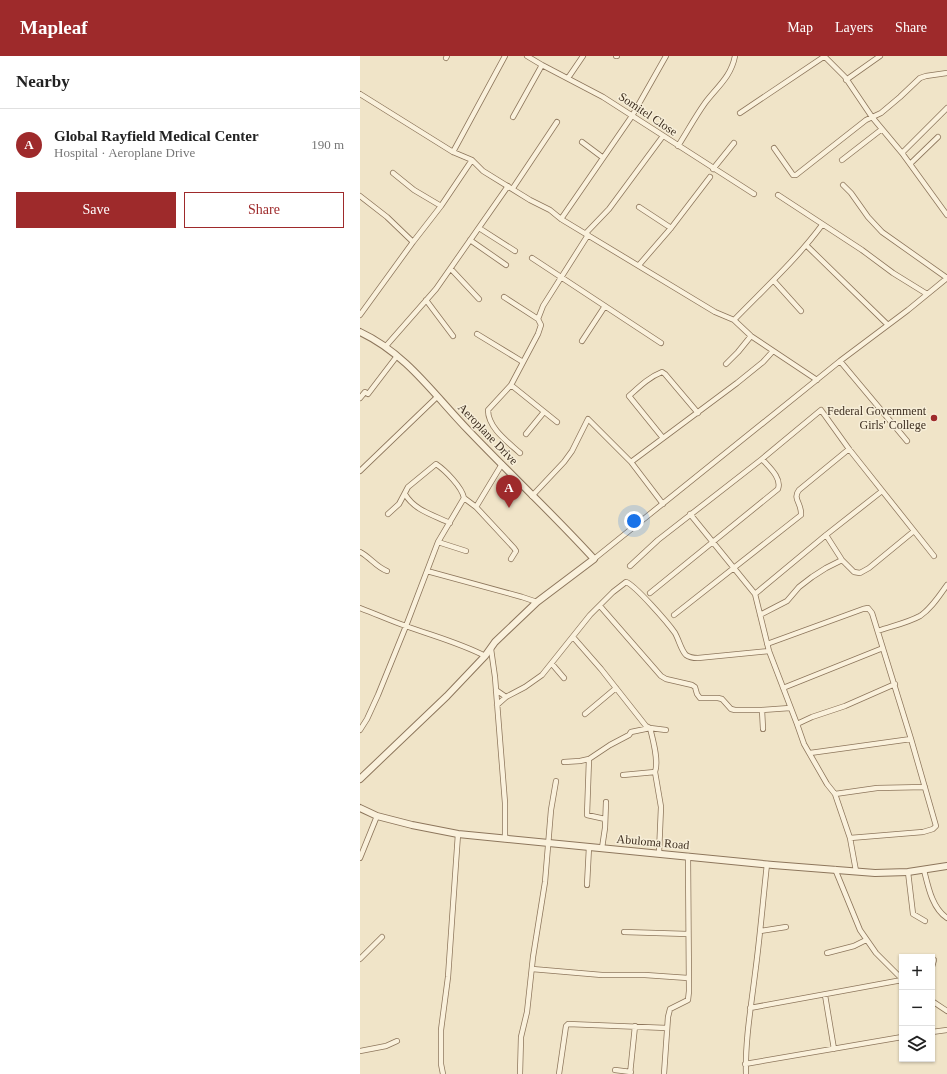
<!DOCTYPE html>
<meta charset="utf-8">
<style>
:root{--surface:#fff;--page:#f2f2f2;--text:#222;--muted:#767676;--line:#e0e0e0;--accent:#9e2a2b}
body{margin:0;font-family:"Times New Roman",serif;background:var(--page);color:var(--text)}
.controls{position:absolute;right:12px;bottom:12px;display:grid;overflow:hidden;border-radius:0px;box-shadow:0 1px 3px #0004}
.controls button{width:36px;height:36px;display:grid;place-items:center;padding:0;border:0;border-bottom:1px solid var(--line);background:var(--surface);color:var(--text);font:20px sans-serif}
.you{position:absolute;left:274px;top:465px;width:14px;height:14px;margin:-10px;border:3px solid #fff;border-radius:50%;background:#1a73e8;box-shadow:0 0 0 6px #1a73e833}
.badge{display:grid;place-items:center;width:26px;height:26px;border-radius:50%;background:var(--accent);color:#fff;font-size:13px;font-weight:700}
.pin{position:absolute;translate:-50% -33px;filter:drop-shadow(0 1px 2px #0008)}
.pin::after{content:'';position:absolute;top:21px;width:14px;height:12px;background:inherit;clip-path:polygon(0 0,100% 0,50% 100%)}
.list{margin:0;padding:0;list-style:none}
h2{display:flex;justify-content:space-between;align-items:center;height:52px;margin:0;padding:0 16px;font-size:17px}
h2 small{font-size:13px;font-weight:400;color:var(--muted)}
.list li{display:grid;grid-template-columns:26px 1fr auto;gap:12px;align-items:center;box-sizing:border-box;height:72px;padding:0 16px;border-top:1px solid var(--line)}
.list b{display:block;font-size:15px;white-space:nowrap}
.list p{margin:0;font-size:13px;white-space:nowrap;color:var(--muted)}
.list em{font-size:13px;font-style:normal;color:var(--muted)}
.actions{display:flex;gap:8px;padding:12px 16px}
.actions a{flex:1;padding:9px 0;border:1px solid var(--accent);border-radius:0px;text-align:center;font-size:14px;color:var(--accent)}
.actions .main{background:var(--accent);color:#fff}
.icon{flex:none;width:22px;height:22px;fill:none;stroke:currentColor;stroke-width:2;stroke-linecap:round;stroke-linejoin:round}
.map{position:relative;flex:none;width:587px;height:1018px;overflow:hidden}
header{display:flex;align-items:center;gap:24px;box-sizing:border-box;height:56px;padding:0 20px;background:var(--accent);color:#fff}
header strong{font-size:19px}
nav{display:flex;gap:22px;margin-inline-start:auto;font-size:14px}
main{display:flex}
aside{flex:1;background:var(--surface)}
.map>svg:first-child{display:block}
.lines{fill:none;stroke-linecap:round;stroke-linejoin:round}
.minor-casing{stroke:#8d765c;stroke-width:6}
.tertiary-casing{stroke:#8d765c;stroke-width:8}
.minor{stroke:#faf1dc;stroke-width:4.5}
.tertiary{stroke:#faf1dc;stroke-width:6}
.poi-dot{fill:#9e2a2b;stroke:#f7eed8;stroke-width:1.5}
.labels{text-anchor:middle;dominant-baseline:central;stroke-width:3;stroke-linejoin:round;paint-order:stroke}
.street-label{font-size:12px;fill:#3d2e20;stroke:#f7eed8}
.poi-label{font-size:12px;fill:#3d2e20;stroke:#f7eed8;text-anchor:end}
</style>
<header>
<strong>Mapleaf</strong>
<nav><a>Map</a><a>Layers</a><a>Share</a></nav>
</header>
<main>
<aside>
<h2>Nearby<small></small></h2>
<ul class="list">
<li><span class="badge">A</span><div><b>Global Rayfield Medical Center</b><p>Hospital · Aeroplane Drive</p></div><em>190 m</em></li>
</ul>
<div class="actions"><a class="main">Save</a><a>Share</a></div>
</aside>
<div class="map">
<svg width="587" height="1018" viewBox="0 0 587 1018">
<rect width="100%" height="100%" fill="#f0e4c8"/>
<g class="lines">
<defs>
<path id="minor" d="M 167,0 L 182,9 L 243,41 L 394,138
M 256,0 L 257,0
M 464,0 L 485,21 L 512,61 L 542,97 L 587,159
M 86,2 L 87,0
M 208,22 L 223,0
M 486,24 L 520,0
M 0,38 L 93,96 L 112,104 L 123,115 L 170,144 L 190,154 L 201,163 L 355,256 L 374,264 L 391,280 L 457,324
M 380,57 L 465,0
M 153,61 L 182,9
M 222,86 L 242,101
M 318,90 C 327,76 335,61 345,47 C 357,31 371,21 375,0
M 414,92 L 433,119 L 436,119 L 506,64 L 521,57 L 540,41 L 560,22 L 566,20 L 587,17
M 93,96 L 145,0
M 542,97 L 587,52
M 482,104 L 522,73
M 550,108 L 578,81
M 353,113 L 374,87
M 33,117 L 54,134 L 81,150
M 483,129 L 491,137 L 508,161 L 522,176 L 587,222
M 153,132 L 197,66
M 418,139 L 502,194 L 533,217 L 567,238
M 0,140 L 27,161 L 53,186 L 81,150 L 112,104
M 279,151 L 311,172
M 201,163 L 272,60 L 306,0
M 119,172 L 155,195
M 226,177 L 249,153 L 303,80
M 110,184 L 146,209
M 446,189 L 528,269
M 172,202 L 301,287
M 279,209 L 311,172 L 350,121
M 91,213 L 119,243
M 414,225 L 441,255
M 144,241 L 178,263 L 181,269 L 178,278 L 151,329 L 128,354 C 128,372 148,386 160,397
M 66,244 L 93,280
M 0,259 L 53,186
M 178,263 L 183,250 L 228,179
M 374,264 C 404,233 436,204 462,169
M 117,278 L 163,306
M 222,285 L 245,250
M 26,290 L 76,233 L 148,130
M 480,305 L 547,385
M 366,308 L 378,296 L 391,280
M 151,329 L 197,366
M 0,342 L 5,336 L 8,338 L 37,300
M 166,378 L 184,356
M 303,382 L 269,340 C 279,331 289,321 302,316 L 305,318 L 338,357
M 271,406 L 377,327 L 403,306 L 413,295
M 0,415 L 77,341
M 45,438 C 54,454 73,459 90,467
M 172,440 L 204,406 L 212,395 L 228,363 L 271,406 L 303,448
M 116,451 L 142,408
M 28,458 L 39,448 L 48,431 L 76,408 C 85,414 102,431 104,442 L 116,451 L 154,492 L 156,495 L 151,503
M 330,458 L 395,538 L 409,595 L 437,668 L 444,688 L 467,728 L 475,738 L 490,782 L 496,815
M 466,479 L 482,504 L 494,516 L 500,517 L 509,512 L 554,475
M 78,486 L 106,495
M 0,496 C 10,501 16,511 27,515
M 234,503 L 480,305 L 548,254 L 587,222
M 270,510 L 298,484 L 402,403 L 461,354 L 489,393 L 574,500
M 67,515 L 162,541 L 177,546
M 290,537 L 418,433 C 422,422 409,411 402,403
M 395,538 L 466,479 L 522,435
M 240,550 L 301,620 L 306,623 L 332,629 L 335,631 L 337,638 L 340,642 L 358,642 L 362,643 L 371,653 L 375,654 L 402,654
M 0,552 C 16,558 31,565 46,570 C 73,580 100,587 125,600
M 314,559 L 441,459 C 442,447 432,443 439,434 L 489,393
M 400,559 L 427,545 L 439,531 L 452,521 L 466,512 L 482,504
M 518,575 C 532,570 547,567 560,560 C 571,553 579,540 587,529
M 213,581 L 241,613 L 286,670 L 290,672 C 293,684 299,705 295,716 L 301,751 L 299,797
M 407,588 L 503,553 L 508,552 L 512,557 L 551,683 L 576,770 L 573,773 L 563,776 L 490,782
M 131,593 L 135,621 L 145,747 L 145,783
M 192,608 L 204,622
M 423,632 L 523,592
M 136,634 L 146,641
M 137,649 L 146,641 L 165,631 L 182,619 L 230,559 L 253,536 L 266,526 C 275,529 308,567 315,577 C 319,584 321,594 326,599 C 330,602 334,602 338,602 L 409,595
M 225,658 L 256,632
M 437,668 L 452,661 L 485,650 L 535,628
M 403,673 L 402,654 L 430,652
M 0,674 L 7,663 L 18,639 L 46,570 L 78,486 L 104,442
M 450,697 L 551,683
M 229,703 L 227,759 L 245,763
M 204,706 L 220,705 L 229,703 L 250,689 L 269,679 L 271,676 L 290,672 L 306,674
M 263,719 L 295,716
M 475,738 L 517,732 L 565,731
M 242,792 L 245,772 L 246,746
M 0,802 L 17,760
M 475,813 L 500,874 L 516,897 L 542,923
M 564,814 C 568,830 572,852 587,862
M 548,816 L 553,858 L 565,865
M 227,829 L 229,791
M 400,875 L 426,871
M 264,876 L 328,878
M 467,897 L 494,890 L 506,884
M 0,903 L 22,881
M 572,911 L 574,904
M 172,913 L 242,919 L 285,919 L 328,922
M 465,939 L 474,993
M 572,945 L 587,955
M 390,952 L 542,924
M 572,976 L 587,974
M 0,995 L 26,990 L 37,985
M 385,1008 L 542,981
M 255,1014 L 271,1016
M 83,1018 L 81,1008 L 81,974 L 88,921 L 98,778
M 160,1018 L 161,981 L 167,956 L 173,901 L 185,826 L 191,754 L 196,725
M 199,1018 L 206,970 L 208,968 L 307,972
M 270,1018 L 275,970
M 304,1018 L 308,961 L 310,953 L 328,944 L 329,935 L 328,800
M 386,1018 C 385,985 391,951 395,918 C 400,881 403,844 407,808"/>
<path id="tertiary" d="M 0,276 C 47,298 74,339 109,375 C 150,418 194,459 234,503 L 177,546 L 135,586 L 125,600 L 87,640 L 0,723
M 0,752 L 17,760 L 52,769 L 98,778 L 413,809 L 515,817 L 548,816 L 587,810"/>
</defs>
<use href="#minor" class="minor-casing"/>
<use href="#tertiary" class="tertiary-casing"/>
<use href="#minor" class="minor"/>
<use href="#tertiary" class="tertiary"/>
</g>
<circle class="poi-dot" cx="574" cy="362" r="4"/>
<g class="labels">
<g class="street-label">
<text transform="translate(288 58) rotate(34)">Somitel Close</text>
<text transform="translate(128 378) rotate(46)">Aeroplane Drive</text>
<text transform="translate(293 786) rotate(5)">Abuloma Road</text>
</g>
<g class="poi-label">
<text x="566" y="355">Federal Government<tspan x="566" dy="14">Girls' College</tspan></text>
</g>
</g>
</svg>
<div class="controls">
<button>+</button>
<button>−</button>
<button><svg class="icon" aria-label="layers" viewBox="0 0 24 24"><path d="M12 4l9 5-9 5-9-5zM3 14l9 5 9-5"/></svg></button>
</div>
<div class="you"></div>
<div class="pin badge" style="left:149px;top:452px">A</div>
</div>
</main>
